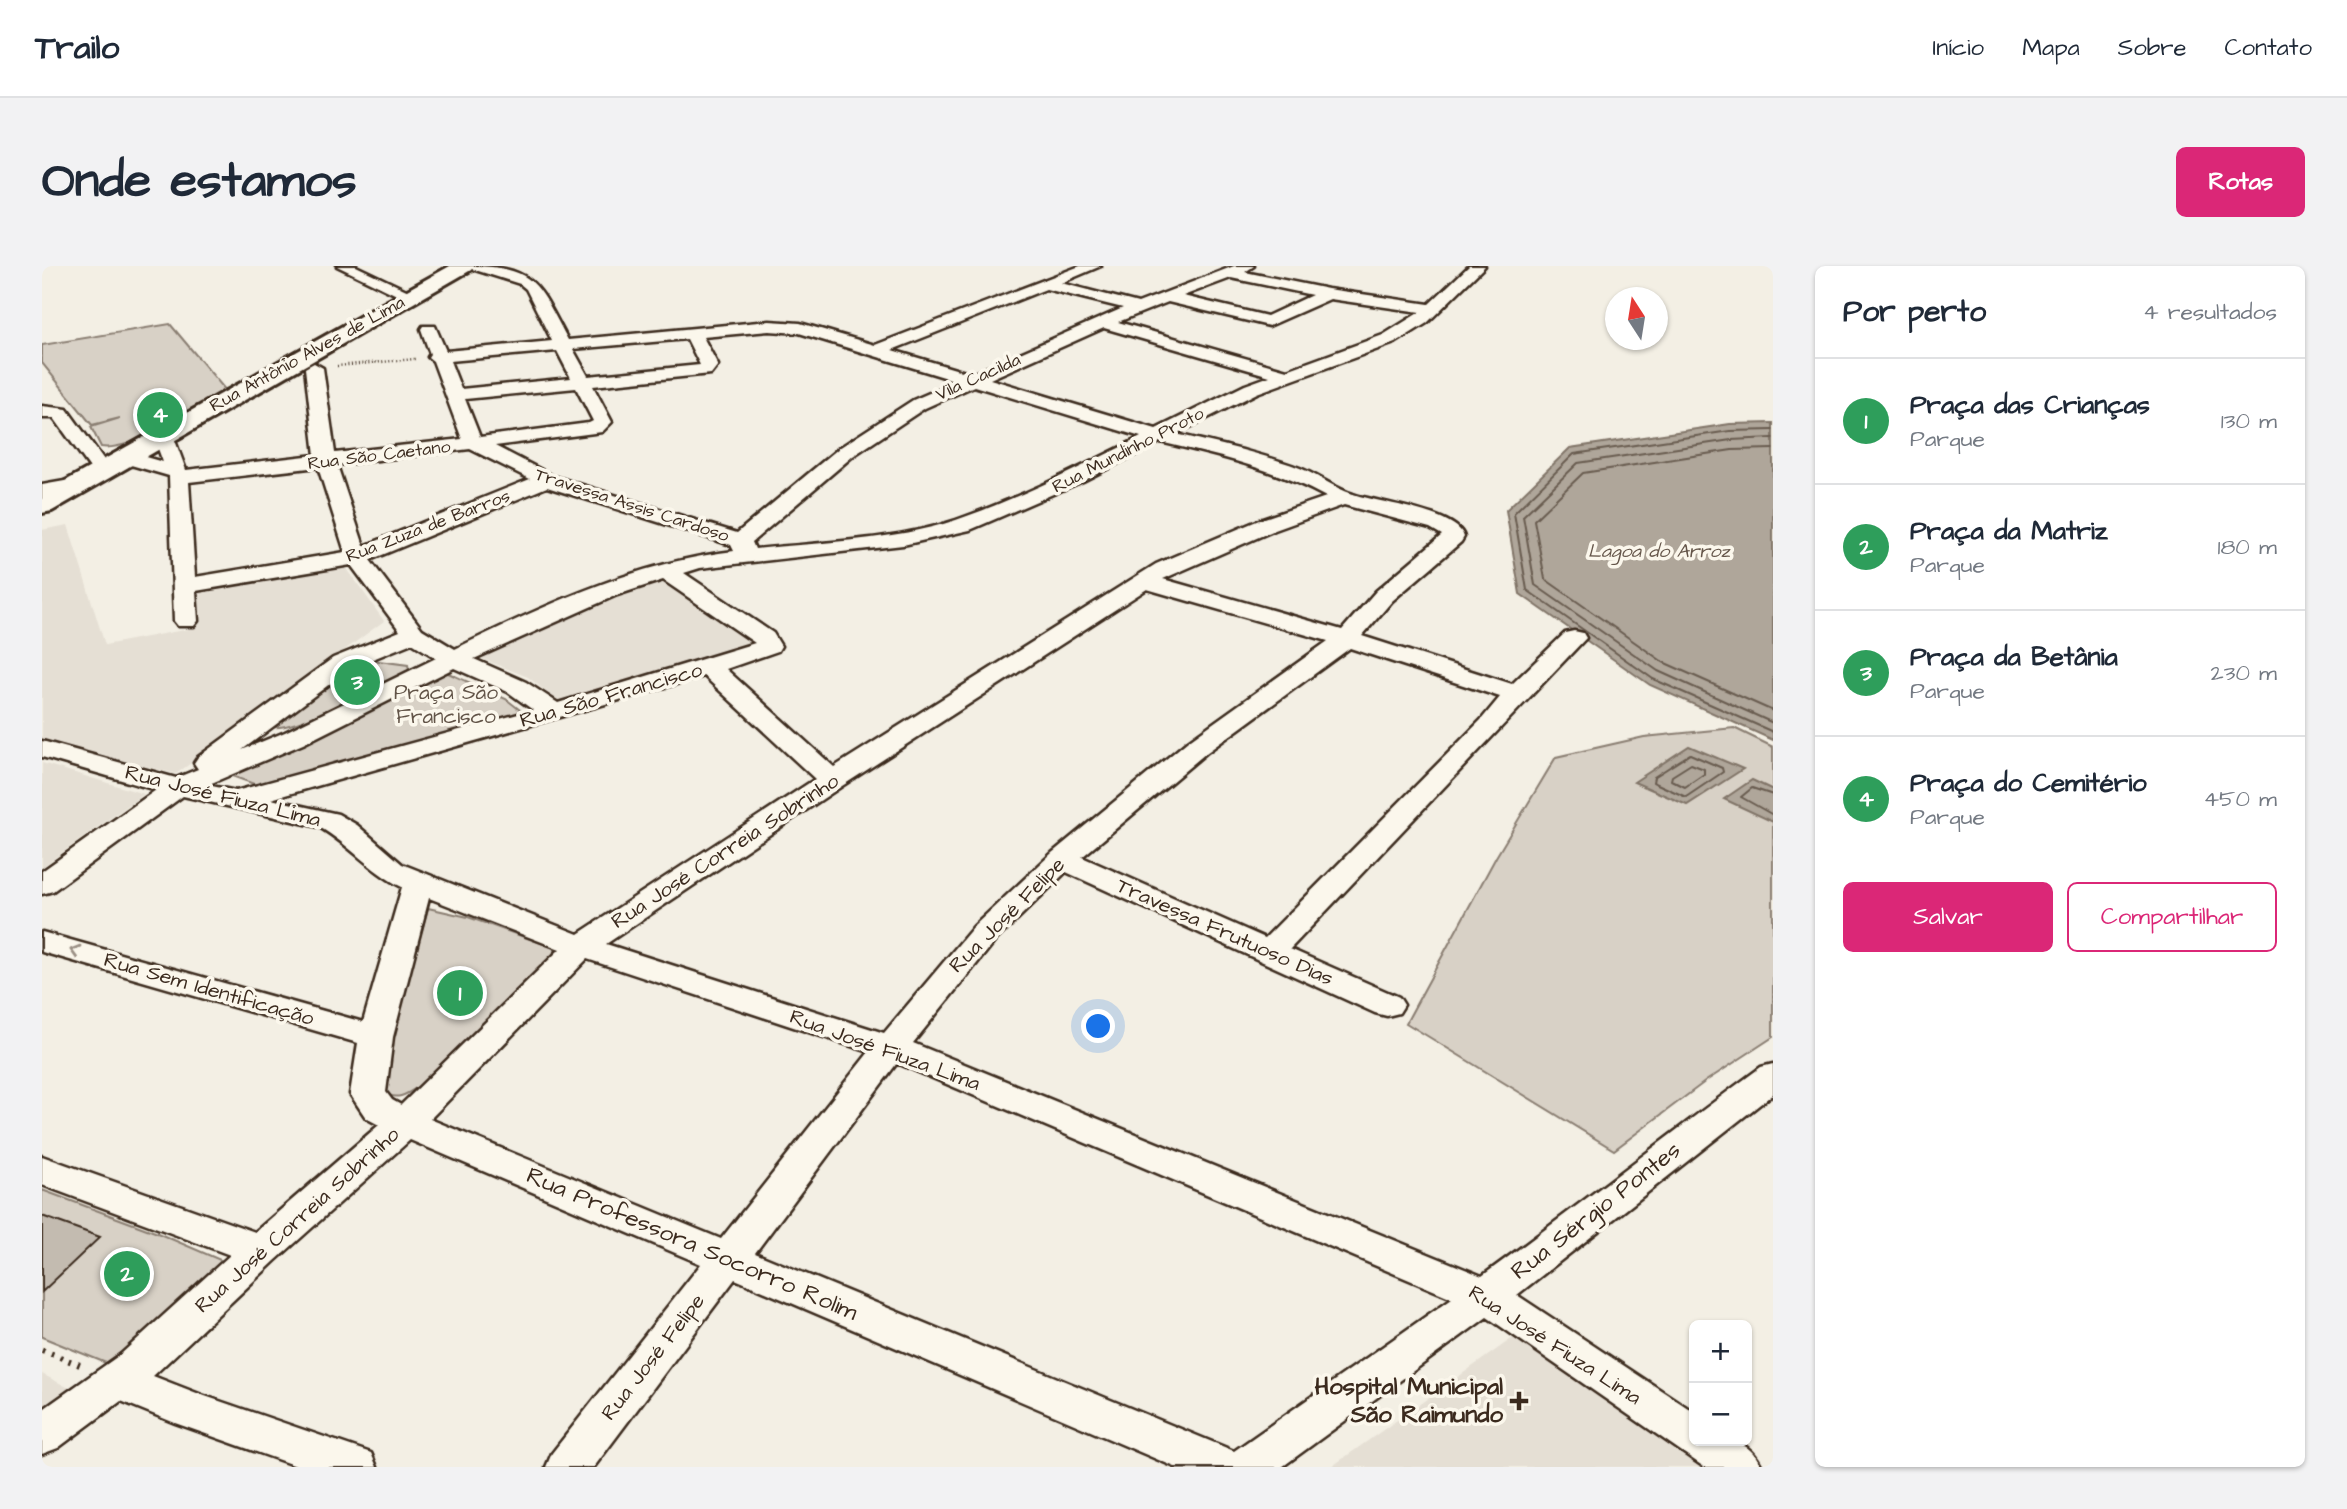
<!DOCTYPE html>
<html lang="pt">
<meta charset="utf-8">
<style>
:root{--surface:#fff;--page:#f2f2f3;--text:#1f2937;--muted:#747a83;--line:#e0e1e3;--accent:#db2777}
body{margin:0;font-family:"Architects Daughter",sans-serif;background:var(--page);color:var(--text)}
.controls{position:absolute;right:21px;bottom:21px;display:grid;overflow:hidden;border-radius:10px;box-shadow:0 2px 5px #0004}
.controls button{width:63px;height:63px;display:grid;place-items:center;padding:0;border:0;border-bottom:2px solid var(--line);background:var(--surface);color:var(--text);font:35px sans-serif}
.compass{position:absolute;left:1563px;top:21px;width:63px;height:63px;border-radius:50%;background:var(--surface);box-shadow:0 2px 5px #0004;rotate:348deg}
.you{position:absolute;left:1057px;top:761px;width:24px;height:24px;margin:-18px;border:5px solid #fff;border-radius:50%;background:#1a73e8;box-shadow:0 0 0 10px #1a73e833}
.badge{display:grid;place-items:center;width:46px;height:46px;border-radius:50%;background:var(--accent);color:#fff;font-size:23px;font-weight:700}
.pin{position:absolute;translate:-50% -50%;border:4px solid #fff;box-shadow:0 2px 7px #0006}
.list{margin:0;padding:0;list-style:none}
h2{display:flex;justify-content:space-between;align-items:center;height:91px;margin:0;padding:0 28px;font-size:30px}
h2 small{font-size:23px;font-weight:400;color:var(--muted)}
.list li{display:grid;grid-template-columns:46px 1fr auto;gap:21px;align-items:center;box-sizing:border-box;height:126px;padding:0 28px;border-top:2px solid var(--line)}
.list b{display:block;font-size:26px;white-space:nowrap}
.list p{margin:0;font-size:23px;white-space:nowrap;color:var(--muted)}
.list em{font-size:23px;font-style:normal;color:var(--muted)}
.actions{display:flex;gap:14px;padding:21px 28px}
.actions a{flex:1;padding:16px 0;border:2px solid var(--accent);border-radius:10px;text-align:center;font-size:24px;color:var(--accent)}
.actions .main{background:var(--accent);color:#fff}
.map{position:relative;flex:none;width:1731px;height:1201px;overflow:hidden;border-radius:10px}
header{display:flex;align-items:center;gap:42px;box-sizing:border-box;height:98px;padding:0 35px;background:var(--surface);border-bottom:2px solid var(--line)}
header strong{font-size:33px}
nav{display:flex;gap:38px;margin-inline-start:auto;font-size:24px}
.intro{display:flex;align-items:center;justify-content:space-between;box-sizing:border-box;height:168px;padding:0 42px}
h1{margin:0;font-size:49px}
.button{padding:18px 32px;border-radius:10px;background:var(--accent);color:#fff;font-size:24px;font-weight:700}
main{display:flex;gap:42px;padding:0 42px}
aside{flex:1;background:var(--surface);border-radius:10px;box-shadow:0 2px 5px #0004}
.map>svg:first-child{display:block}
.built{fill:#e5dfd4}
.green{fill:#d8d1c6;stroke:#8a7e72;stroke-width:2}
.water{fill:#afa69a;stroke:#817468;stroke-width:2}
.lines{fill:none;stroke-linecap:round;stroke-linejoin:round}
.shore{stroke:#695c50;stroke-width:2}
.building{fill:#c3bbb0;stroke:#3b2a1e;stroke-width:2}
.street-casing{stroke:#3b2a1e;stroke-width:5}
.secondary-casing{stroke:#3b2a1e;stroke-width:6}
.path-far1{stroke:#3b2a1e;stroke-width:2.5;stroke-dasharray:1 2.5;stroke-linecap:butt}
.path{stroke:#3b2a1e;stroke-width:6;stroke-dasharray:2.5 7;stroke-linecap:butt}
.street{fill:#fbf7ec;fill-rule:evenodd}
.secondary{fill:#fbf7ec;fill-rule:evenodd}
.oneway{stroke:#9b9085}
.poi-dot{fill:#3b2a1e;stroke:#fbf7ec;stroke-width:2.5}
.labels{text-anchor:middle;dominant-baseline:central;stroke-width:7;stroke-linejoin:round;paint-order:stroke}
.far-street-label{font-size:18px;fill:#3b2a1e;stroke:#fbf7ec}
.far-water-label{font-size:19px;font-style:italic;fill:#645549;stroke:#fbf7ec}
.park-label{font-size:21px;fill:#625448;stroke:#fbf7ec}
.street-label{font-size:21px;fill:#3b2a1e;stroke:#fbf7ec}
.near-street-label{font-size:24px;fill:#3b2a1e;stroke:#fbf7ec}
.near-poi-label{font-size:24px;font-weight:bold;fill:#3b2a1e;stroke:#fbf7ec;text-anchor:end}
</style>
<header>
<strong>Trailo</strong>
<nav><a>Início</a><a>Mapa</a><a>Sobre</a><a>Contato</a></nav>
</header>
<div class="intro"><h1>Onde estamos</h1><a class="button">Rotas</a></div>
<main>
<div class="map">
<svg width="1731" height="1201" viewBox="0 0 1731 1201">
<rect width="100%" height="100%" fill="#f3efe4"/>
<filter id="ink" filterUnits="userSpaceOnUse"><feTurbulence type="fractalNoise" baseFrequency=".0143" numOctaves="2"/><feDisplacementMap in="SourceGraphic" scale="14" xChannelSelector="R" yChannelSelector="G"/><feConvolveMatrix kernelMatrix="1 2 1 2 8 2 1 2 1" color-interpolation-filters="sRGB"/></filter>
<g filter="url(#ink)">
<path class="built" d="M 26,259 L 63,379 L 152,362 L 158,324 L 303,300 L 342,355 L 134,508 L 0,475 L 0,264 Z
M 618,312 L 715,380 L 517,436 L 486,411 L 433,390 Z
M 0,497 L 102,528 L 0,601 Z
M 1475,1069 L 1670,1201 L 1289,1201 Z
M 0,1108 L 29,1123 L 0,1144 Z"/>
<path class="green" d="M 128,58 L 185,126 C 157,143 91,186 59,181 L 49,161 L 78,152 L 50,159 L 0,97 L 0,79 Z
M 322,393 L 366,399 L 367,404 C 341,417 253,466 230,461 L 234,453 Z
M 404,406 L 464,433 L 482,447 L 228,520 L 212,518 L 184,508 Z
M 1692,462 L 1731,481 L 1731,771 L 1664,815 L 1572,884 L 1364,757 L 1454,591 L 1514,491 L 1602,471 Z
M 386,642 L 426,651 L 513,682 L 510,692 L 377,820 C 364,829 354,836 340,825 L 346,787 Z
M 0,924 L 113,966 L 183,996 L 69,1099 L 0,1071 Z"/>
<path class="water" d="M 1731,157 L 1731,474 L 1608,419 L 1478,328 L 1464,244 L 1528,182 L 1688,158 Z
M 1647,480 L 1701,503 L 1645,539 L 1592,516 Z
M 1710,514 L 1731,524 L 1731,556 L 1682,533 Z"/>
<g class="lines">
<path class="shore" d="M 1731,164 L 1688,165 L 1532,188 L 1472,247 L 1485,324 L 1611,413 L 1731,466
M 1731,172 L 1689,174 L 1536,197 L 1481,250 L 1493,319 L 1616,405 L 1731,457
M 1731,183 L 1690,184 L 1541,207 L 1492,254 L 1503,313 L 1621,396 L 1731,445
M 1648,488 L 1680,502 L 1681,506 L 1644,531 L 1611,516 L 1612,511 Z
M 1649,498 L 1662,503 L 1662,508 L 1643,521 L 1629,514 L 1630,510 Z
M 1731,529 L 1710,522 L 1699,531 L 1731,549"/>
</g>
<path class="building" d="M 0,950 L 58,971 L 0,1026 Z"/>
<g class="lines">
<defs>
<path id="street" d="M 295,0 L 314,0 L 377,30 L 375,33 L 363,33 Z
M 428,0 C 495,0 497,21 526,74 L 727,55 L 758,57 L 833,79 L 1038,0 L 1059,0 L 1019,17 L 1096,37 L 1192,0 L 1212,0 L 1203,6 L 1286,23 L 1387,38 L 1427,0 L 1443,0 L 1385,57 L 1353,77 L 1215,127 L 1134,168 C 1176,178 1218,187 1258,202 C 1276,209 1292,222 1311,228 C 1334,236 1416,246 1422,271 L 1419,276 L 1350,335 L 1320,370 L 1470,418 L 1523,367 L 1532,365 L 1541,367 L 1544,372 L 1248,683 L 1357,731 L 1362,739 L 1357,747 L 1345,750 L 1333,747 L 1024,606 L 954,674 L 871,777 L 1440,1010 C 1534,942 1625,870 1719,801 L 1731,798 L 1731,828 L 1475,1029 L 1652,1146 L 1652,1175 C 1683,1175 1705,1169 1720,1201 L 1662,1201 L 1445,1051 L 1240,1201 L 1133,1201 L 693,1013 L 552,1201 L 504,1201 L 510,1187 L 659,998 L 368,874 L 233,995 L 111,1110 L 160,1129 L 329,1187 L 335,1201 L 257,1201 L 133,1157 L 79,1135 L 16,1182 L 0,1188 L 0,1144 L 79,1088 L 188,989 L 0,919 L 0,890 L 213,966 L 337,859 L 324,852 L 308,828 L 316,777 L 0,686 L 0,666 L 321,756 L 360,621 C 328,605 307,578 277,561 L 141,530 L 11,625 L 0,628 L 0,605 L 114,524 L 0,491 L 0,475 L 134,512 L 156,503 L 152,497 L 156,491 L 291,392 L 358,365 L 309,299 L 154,325 L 156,355 L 152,360 L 136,360 L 132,355 L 127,210 L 75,195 L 72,191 L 82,185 L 121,196 L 111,169 L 121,163 L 131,169 L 144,204 L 273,189 L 263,102 L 272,97 L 281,102 L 293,187 L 420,173 L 391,95 L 386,91 L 388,88 L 379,63 L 381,60 L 393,60 L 404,85 L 510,75 L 484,23 L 478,18 L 430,3 ZM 1189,12 L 1270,29 L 1225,50 L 1141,30 ZM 1004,23 L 1081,42 L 930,108 L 850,84 ZM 1288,33 L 1378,46 L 1341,69 L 1245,104 L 1076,56 L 1126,36 L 1227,60 ZM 1062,62 L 1228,110 L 1203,119 L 1114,163 L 948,113 ZM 727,65 L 757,67 L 915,115 L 871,134 L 797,182 L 695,267 L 511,210 L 453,180 L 560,166 L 570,156 L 551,120 L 669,108 L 676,99 L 661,71 ZM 645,73 L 658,99 L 546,110 L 531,83 ZM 515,85 L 529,112 L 419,123 L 408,95 ZM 932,120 L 1099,171 C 1039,201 978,232 914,254 C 851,275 779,276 713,283 L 710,276 L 811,190 L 883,142 ZM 534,122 L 551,155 L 547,157 L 438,171 L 423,133 ZM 1118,176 C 1178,190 1230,202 1284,231 L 1217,254 L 1114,298 L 792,501 L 684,403 L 736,385 L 739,380 L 731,367 L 642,307 L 658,302 L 861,279 L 928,264 L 1041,215 ZM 428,183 L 488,213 L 322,280 L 295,199 ZM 276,201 L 303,286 L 153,311 L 147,216 ZM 505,221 L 689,279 L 692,285 C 596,296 500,340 413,383 L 380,363 L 328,294 ZM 1302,239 L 1388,262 L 1400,269 L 1334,325 L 1300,364 L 1121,313 L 1233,264 ZM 621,314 L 713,377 L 516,437 L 484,416 L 432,393 L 575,329 ZM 1105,323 L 1286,375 L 1146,475 L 1010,587 L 932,660 L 842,767 L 564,678 L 800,520 ZM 370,377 L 394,392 L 243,466 L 200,484 L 309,402 ZM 1308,382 L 1458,431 L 1439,454 L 1223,672 L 1040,591 L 1164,487 ZM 412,402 L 466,426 L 491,444 L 194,525 L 165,519 L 261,478 ZM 662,410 L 773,513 L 536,668 L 360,598 L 315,559 L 296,548 L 229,533 ZM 387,632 L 518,683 L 359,839 L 350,834 L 344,826 L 351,771 ZM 545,693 L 827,786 L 679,973 L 388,853 ZM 855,797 L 1410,1032 L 1192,1185 L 713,987 Z
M 0,140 L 25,143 L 70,205 L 67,209 L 53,209 L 12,152 L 0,152 Z
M 34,213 L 41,215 L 44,219 L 41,223 L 0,231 L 0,219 Z"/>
<path id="secondary" d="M 408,0 L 432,0 L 429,4 L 10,245 L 0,247 L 0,228 Z"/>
</defs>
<use href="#street" class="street-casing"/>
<use href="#secondary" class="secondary-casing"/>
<path class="path-far1" d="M 295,100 L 373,93"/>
<path class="path" d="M 0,1084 L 38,1099"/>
<use href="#street" class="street"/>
<use href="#secondary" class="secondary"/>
</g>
<defs><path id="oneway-chevron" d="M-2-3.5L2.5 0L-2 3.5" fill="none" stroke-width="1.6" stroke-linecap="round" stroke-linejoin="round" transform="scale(1.75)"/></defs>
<use class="oneway" href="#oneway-chevron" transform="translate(33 685) rotate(-164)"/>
</g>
<path class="poi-dot" d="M1473.5 1124.5h7v7h7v7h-7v7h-7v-7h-7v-7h7z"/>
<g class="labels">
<g class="far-street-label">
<text transform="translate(265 88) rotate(-29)">Rua Antônio Alves de Lima</text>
<text transform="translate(936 111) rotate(-24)">Vila Cacilda</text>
<text transform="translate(1086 184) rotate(-27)">Rua Mundinho Proto</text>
<text transform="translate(337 189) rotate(-7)">Rua São Caetano</text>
<text transform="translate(590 239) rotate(18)">Travessa Assis Cardoso</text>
<text transform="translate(386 260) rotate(-21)">Rua Zuza de Barros</text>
</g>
<g class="far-water-label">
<text x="1617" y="285">Lagoa do Arroz</text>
</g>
<g class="park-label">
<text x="404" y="426">Praça São<tspan x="404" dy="24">Francisco</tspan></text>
</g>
<g class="street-label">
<text transform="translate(569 429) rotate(-16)">Rua São Francisco</text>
<text transform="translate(181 530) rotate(14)">Rua José Fiuza Lima</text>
<text transform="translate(683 585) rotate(-33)">Rua José Correia Sobrinho</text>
<text transform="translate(965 649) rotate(-45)">Rua José Felipe</text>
<text transform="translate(1183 666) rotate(24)">Travessa Frutuoso Dias</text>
<text transform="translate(167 723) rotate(16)">Rua Sem Identificação</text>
<text transform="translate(843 784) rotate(20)">Rua José Fiuza Lima</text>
<text transform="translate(255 954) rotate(-42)">Rua José Correia Sobrinho</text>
<text transform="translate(1513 1079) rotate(33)">Rua José Fiuza Lima</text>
<text transform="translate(611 1091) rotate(-52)">Rua José Felipe</text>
</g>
<g class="near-street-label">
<text transform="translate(1554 945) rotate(-38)">Rua Sérgio Pontes</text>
<text transform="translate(650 978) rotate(23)">Rua Professora Socorro Rolim</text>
</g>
<g class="near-poi-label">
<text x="1461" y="1121">Hospital Municipal<tspan x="1461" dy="28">São Raimundo</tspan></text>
</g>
</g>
</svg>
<div class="controls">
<button>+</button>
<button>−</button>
</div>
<svg class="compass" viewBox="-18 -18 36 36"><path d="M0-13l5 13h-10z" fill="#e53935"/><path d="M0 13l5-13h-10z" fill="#747a83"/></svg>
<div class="you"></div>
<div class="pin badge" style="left:418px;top:727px;background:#2e9e5b">1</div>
<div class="pin badge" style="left:85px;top:1008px;background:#2e9e5b">2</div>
<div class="pin badge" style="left:315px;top:416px;background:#2e9e5b">3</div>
<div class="pin badge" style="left:118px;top:149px;background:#2e9e5b">4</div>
</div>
<aside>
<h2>Por perto<small>4 resultados</small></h2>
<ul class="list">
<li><span class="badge" style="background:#2e9e5b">1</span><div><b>Praça das Crianças</b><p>Parque</p></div><em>130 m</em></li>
<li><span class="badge" style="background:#2e9e5b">2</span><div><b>Praça da Matriz</b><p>Parque</p></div><em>180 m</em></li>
<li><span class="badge" style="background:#2e9e5b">3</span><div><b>Praça da Betânia</b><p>Parque</p></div><em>230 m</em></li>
<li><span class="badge" style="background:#2e9e5b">4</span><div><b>Praça do Cemitério</b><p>Parque</p></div><em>450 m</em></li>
</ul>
<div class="actions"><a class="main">Salvar</a><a>Compartilhar</a></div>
</aside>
</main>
